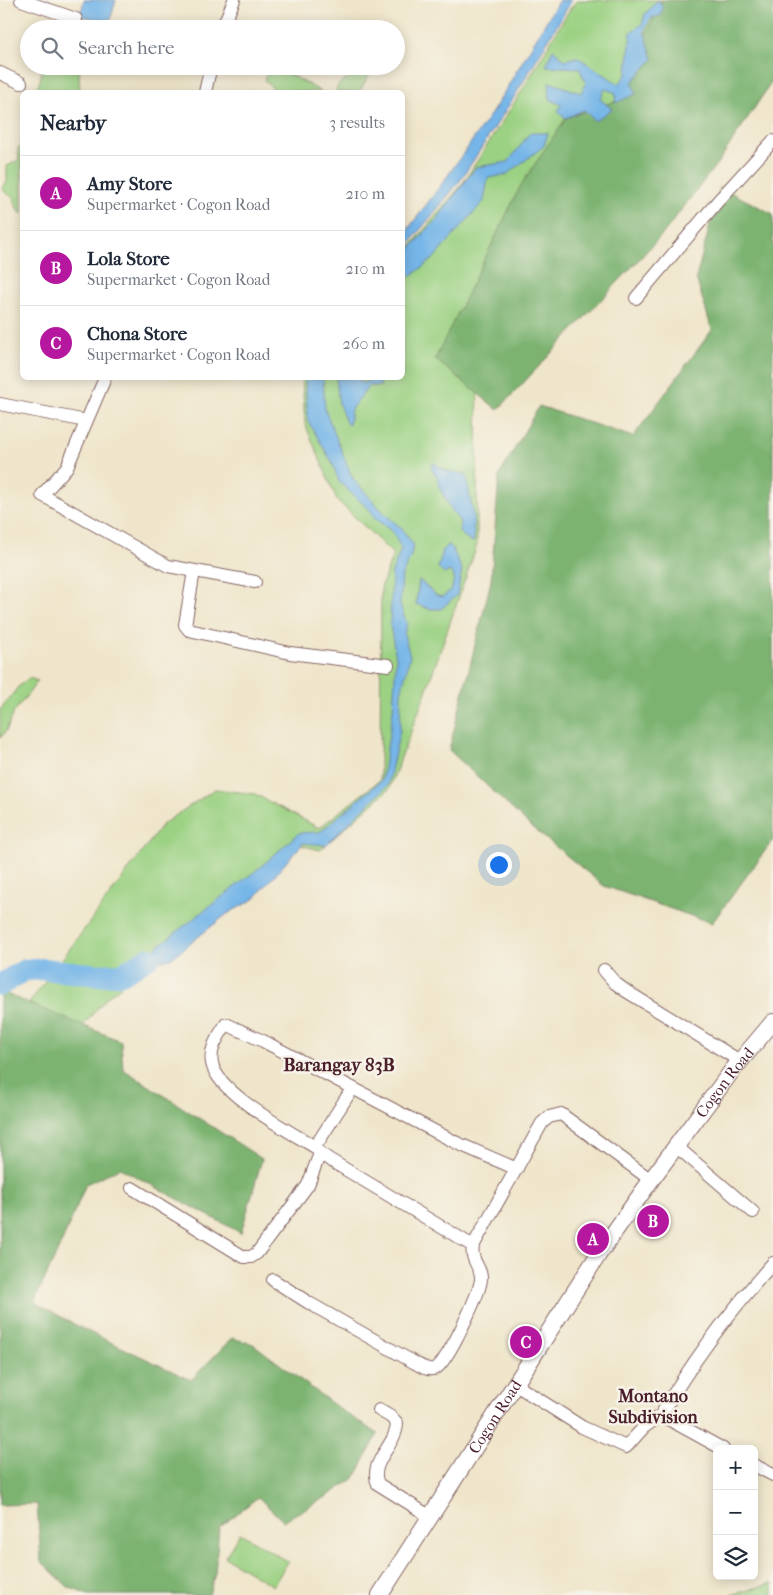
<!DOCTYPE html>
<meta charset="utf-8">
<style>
:root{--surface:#fff;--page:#f2f2f3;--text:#1f2937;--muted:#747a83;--line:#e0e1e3;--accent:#b5179e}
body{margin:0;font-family:"IM FELL French Canon",serif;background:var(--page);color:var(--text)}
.controls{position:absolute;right:15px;bottom:15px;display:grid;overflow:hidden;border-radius:8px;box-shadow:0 2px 12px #0003}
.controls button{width:45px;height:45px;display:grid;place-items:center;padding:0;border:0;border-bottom:1px solid var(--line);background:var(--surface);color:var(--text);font:25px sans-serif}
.you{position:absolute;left:498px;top:864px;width:18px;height:18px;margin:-12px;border:4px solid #fff;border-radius:50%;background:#1a73e8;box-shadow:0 0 0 8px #1a73e833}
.badge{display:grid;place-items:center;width:32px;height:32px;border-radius:50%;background:var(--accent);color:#fff;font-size:16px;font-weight:700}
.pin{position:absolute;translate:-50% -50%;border:2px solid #fff;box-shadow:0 1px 5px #0006}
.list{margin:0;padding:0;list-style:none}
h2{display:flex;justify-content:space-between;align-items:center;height:65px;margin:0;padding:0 20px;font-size:21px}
h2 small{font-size:16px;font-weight:400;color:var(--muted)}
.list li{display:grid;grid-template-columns:32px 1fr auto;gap:15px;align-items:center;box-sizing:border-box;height:75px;padding:0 20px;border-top:1px solid var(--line)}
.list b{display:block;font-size:19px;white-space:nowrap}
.list p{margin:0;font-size:16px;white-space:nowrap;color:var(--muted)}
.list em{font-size:16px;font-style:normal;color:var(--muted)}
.icon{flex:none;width:28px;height:28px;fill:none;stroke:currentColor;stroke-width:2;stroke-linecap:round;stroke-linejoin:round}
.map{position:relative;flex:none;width:773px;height:1595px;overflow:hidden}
.search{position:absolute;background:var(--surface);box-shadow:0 2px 12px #0003;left:20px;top:20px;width:385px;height:55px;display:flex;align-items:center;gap:12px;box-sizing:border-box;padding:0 18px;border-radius:28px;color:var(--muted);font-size:19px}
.panel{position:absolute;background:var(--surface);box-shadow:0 2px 12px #0003;left:20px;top:90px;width:385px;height:290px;border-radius:8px}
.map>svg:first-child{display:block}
.green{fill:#9bd183;stroke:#727857}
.forest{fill:#7cb371;stroke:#63694e}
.water{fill:#74b5e8;stroke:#5f6a8a}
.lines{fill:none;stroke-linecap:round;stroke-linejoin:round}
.river{stroke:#74b5e8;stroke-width:22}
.minor-casing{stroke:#846463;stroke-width:14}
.tertiary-casing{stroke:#846463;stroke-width:18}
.minor{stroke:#fff;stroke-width:12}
.tertiary{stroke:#fff;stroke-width:16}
.labels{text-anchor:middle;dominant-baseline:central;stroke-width:5;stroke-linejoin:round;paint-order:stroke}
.street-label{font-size:16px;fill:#4a1f2b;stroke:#f7f3e8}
.neighbourhood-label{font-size:18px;font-weight:bold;fill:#4a1f2b;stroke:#f7f3e8}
.quarter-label{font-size:19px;font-weight:bold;fill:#4a1f2b;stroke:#f7f3e8}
</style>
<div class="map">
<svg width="773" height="1595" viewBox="0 0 773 1595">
<rect width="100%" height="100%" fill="#f7f3e8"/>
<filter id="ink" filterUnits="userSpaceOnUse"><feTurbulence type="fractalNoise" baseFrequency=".02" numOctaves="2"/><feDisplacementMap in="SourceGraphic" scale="10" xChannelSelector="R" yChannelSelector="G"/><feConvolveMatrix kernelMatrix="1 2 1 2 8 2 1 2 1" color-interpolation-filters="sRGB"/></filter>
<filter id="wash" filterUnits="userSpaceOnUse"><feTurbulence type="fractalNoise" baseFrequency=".0096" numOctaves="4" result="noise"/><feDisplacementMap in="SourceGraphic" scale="20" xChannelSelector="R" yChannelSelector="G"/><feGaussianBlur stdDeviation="1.12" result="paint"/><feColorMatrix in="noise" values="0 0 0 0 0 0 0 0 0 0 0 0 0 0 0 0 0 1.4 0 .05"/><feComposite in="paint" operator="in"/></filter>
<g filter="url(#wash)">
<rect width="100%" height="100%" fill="#efe5ca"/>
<path class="green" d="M 577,0 L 662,0 L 627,74 L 636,94 L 478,272 L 477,545 L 423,700 L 389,789 L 320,850 L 300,845 L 108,996 L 0,1124 L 0,1042 L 163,824 L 215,789 L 255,794 L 319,828 L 380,780 L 381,588 L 393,554 L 337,500 L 305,424 L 302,378 L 402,378 L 403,255 L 463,183 L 518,97 L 568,12 Z
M 45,66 L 81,66 L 79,76 L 80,92 L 34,92 L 40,81 L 42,68 Z
M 270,66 L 274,66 L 322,92 L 277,92 L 264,80 Z
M 369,67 L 372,71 L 359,92 L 337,92 L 336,89 L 340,83 Z
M 22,144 L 22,214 L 18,211 L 13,197 L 6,193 L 2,188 L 7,182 L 7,166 L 19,160 L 18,148 Z
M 29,678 L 38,681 L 14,712 L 6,731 L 0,738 L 0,710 L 19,686 Z
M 240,1533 L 288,1562 L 273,1586 L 225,1557 Z
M 773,1583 L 773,1595 L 730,1595 Z"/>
<path class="forest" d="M 662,0 L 773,0 L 773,80 L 719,161 L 662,235 L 498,410 L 435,359 L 521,185 L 566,118 L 636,94 L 627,74 Z
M 720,187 L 773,214 L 773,840 L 712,923 L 604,886 L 528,824 L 449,750 L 491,581 L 499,476 L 539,406 L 633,437 L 712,330 L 696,278 Z
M 0,988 L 9,995 L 121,1041 L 123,1069 L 262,1159 L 241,1233 L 120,1168 L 86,1184 L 61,1244 L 34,1302 L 85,1330 L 191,1380 L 232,1338 L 253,1344 L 341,1410 L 378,1434 L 355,1478 L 326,1497 L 283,1521 L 258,1497 L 219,1528 L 215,1573 L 209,1595 L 88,1595 L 68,1587 L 41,1561 L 37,1504 L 0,1505 Z"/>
<path class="water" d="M 84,0 L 116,0 L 110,21 L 80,16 Z
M 559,0 L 572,0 L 513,99 L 460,181 L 403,251 L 403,236 L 444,181 L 493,111 Z
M 658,0 L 663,7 L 660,16 L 651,18 L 644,31 L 653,59 L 632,82 L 636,94 L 615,103 L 616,93 L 605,89 L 600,99 L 612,109 L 595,121 L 584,110 L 566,118 L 558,112 L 561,105 L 550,99 L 549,82 L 581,93 L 586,82 L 579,68 L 546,66 L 553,49 L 565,60 L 577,57 L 619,84 L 627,74 L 631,32 L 642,24 L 645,14 Z
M 530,133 L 548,133 L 544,146 L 506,175 L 488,178 L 484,201 L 432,260 L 411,276 L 403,270 L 403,256 L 437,219 L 476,167 L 508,162 Z
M 305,378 L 323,378 L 325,410 L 353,479 L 386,515 L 401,528 L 413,544 L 411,556 L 402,575 L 400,605 L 407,624 L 404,634 L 410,656 L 401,693 L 400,730 L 388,785 L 326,845 L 303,843 L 254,899 L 227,914 L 173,957 L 122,974 L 258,869 L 299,833 L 320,832 L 382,780 L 393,710 L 396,658 L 390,625 L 392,572 L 401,549 L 393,532 L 374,518 L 370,510 L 339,482 L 332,462 L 308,421 Z
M 336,378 L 357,378 L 363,383 L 375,379 L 379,381 L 381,386 L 369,386 L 351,409 L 349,425 L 346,423 L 339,404 Z
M 434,463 L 447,471 L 466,474 L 473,513 L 474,542 L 470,541 L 459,532 L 460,522 L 452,511 L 439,487 L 437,476 L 433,472 L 431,465 Z
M 447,545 L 449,545 L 452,548 L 462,570 L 457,595 L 441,609 L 429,609 L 416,604 L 419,580 L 437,596 L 443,597 L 452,589 L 454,576 L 450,571 L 444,574 L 438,568 L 443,550 Z"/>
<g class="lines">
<path class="river" d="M 0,985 L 25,970 L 43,969 L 98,975 L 122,974 L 148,958"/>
</g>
</g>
<g filter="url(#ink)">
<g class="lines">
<defs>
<path id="minor" d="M 21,0 L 76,19
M 222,29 L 234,0
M 0,73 L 21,83
M 205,92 L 211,66
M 636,298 L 718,201 L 773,141
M 105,378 L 67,467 L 42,495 L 168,566 L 255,582
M 0,404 L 86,421
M 194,571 L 185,625 L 189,630 L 290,653 L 388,665
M 604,970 L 615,983 L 626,991 L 740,1061
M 676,1146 L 753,1212
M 315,1147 L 352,1089
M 132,1188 L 244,1257 L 251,1257 L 257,1253 L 308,1185 L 320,1153
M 473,1246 L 330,1160 L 320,1153 L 315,1147 C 289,1131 217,1093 212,1063 C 209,1048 219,1036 226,1024 L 263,1041 L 457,1143 L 517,1169
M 273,1280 L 309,1303 L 415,1363 C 421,1366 429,1372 436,1368 C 447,1363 481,1291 481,1279 C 482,1267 470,1262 473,1246 L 542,1123 L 549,1117 L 561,1114 L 651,1180
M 516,1385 L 582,1427 L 626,1447 L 644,1427 L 661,1415 L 723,1449
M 379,1410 L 391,1417 L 397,1423 C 397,1445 368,1462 378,1484 L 431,1517
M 661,1415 C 694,1358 729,1312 773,1263
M 754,1465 L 773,1475"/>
<g id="tertiary">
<path id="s1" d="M 380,1595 L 600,1252 L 651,1180 L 731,1072 L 773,1022"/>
</g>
</defs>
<use href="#minor" class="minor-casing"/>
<use href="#tertiary" class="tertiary-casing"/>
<use href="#minor" class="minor"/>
<use href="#tertiary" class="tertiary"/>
</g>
</g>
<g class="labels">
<g class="street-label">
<text stroke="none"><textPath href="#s1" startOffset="618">Cogon Road</textPath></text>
<text stroke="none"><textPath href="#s1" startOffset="212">Cogon Road</textPath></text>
</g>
<g class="neighbourhood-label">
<text x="653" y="1396">Montano<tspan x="653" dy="21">Subdivision</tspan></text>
</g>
<g class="quarter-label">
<text x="339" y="1065">Barangay 83B</text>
</g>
</g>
</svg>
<div class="controls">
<button>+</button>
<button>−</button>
<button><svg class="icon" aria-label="layers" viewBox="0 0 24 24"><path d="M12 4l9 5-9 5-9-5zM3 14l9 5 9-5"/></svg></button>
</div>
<div class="you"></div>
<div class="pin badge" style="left:593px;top:1239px">A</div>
<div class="pin badge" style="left:653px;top:1221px">B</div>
<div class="pin badge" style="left:526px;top:1342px">C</div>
<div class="search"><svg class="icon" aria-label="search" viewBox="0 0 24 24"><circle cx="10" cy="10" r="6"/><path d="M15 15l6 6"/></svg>Search here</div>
<section class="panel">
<h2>Nearby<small>3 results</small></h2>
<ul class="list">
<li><span class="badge">A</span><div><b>Amy Store</b><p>Supermarket · Cogon Road</p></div><em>210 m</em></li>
<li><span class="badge">B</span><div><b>Lola Store</b><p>Supermarket · Cogon Road</p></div><em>210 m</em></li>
<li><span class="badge">C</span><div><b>Chona Store</b><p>Supermarket · Cogon Road</p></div><em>260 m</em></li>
</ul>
</section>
</div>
